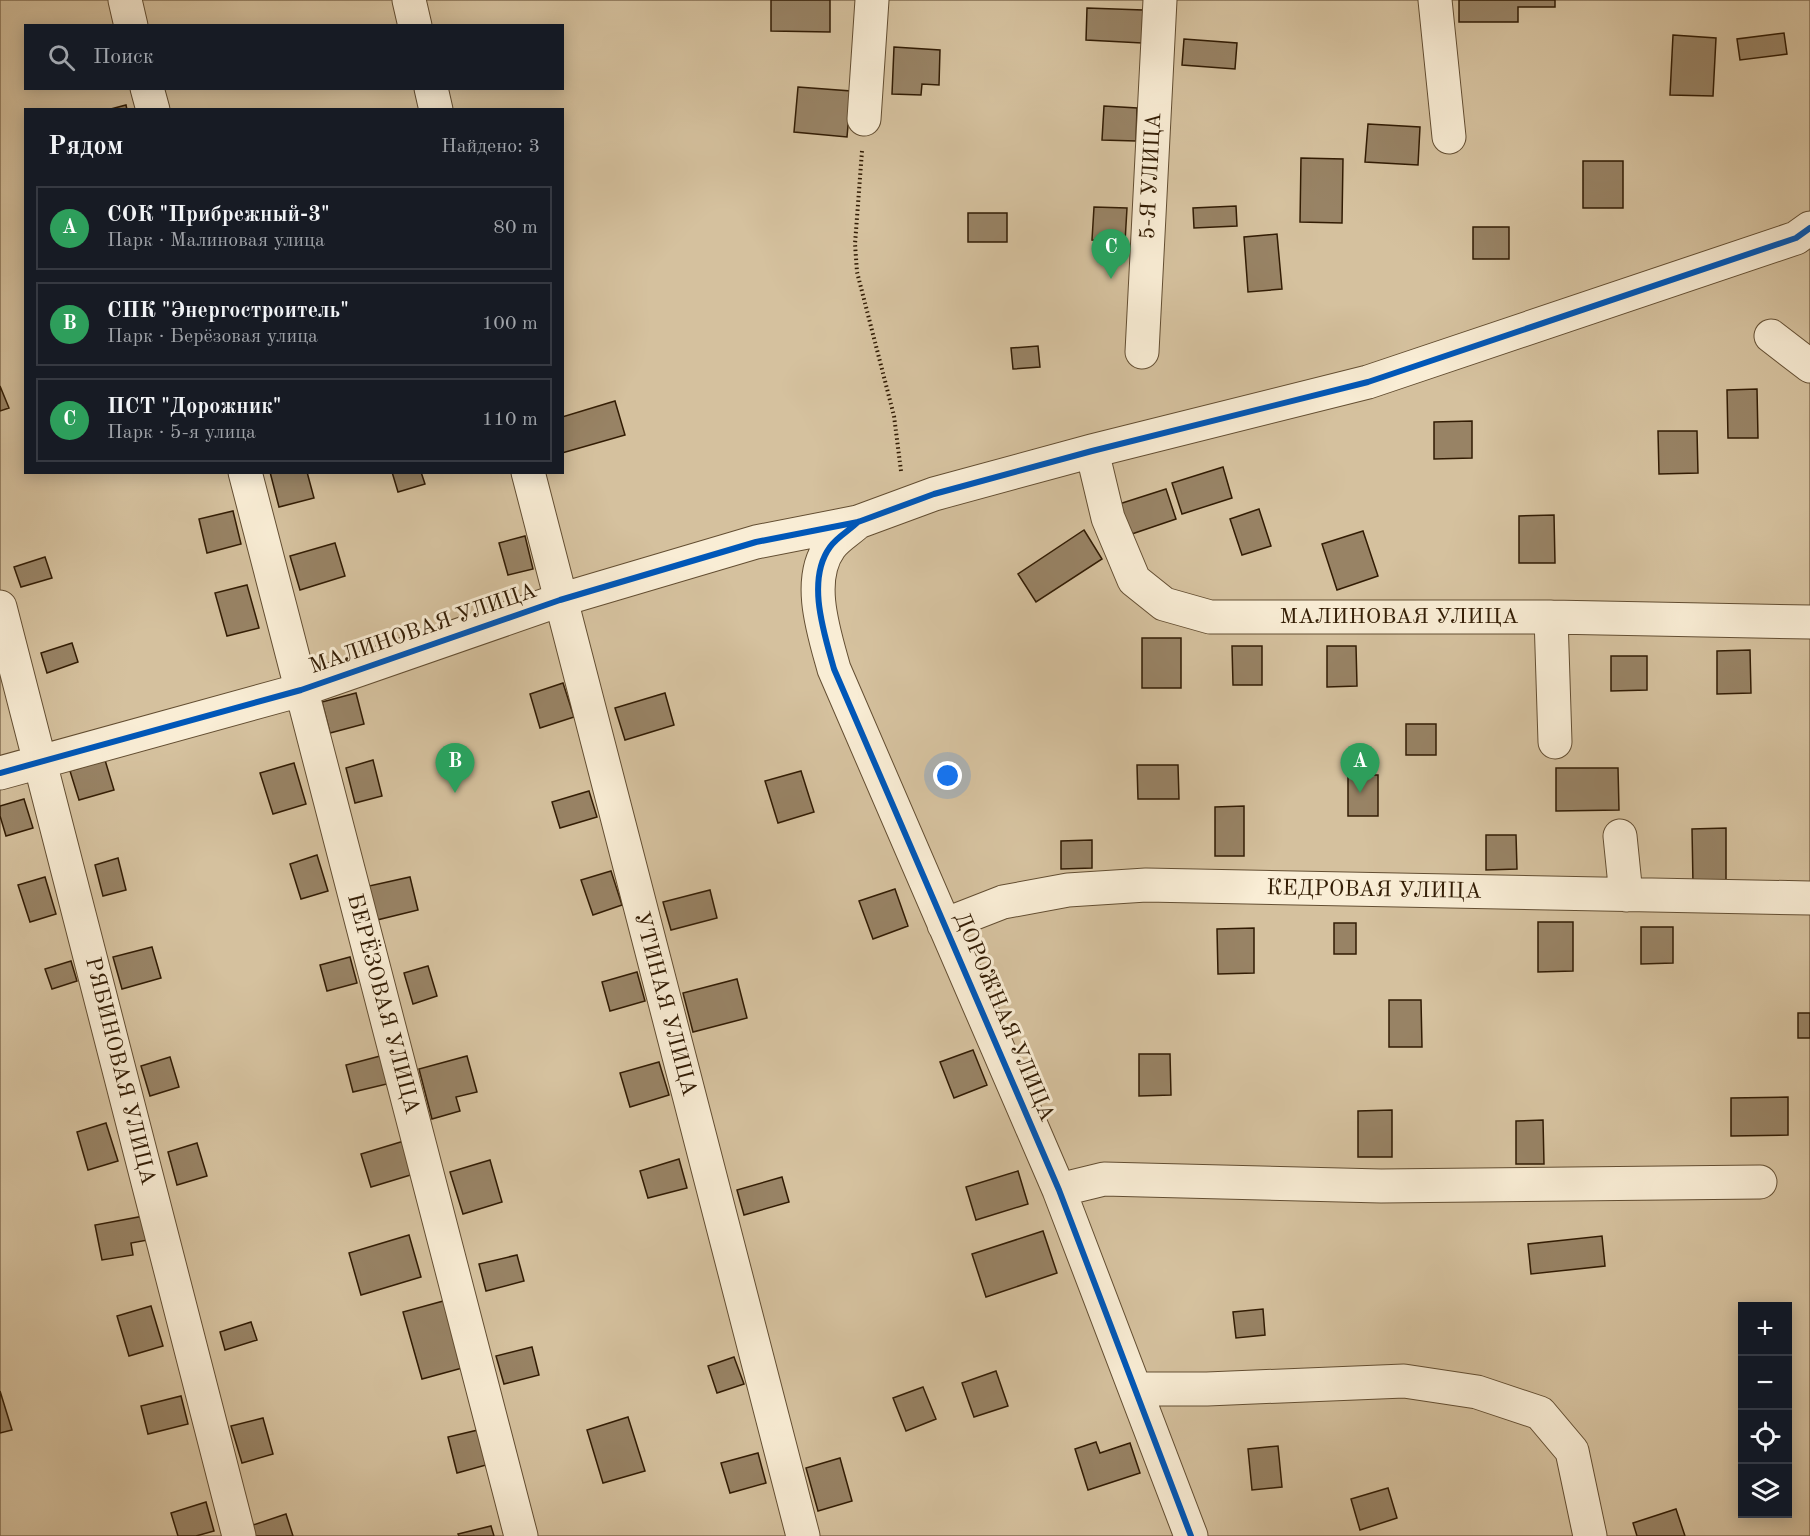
<!DOCTYPE html>
<html lang="ru">
<meta charset="utf-8">
<style>
:root{--surface:#171b24;--page:#20242c;--text:#f1f3f6;--muted:#9ea1a6;--line:#363941;--accent:#ea580c}
body{margin:0;font-family:"Old Standard TT",serif;background:var(--page);color:var(--text)}
.controls{position:absolute;right:18px;bottom:18px;display:grid;overflow:hidden;border-radius:0px;box-shadow:0 3px 15px #0003}
.controls button{width:54px;height:54px;display:grid;place-items:center;padding:0;border:0;border-bottom:2px solid var(--line);background:var(--surface);color:var(--text);font:30px sans-serif}
.you{position:absolute;left:948px;top:776px;width:21px;height:21px;margin:-15px;border:4px solid #fff;border-radius:50%;background:#1a73e8;box-shadow:0 0 0 9px #1a73e833}
.badge{display:grid;place-items:center;width:39px;height:39px;border-radius:50%;background:var(--accent);color:#fff;font-size:20px;font-weight:700}
.pin{position:absolute;translate:-50% -50px;filter:drop-shadow(0 2px 3px #0008)}
.pin::after{content:'';position:absolute;top:32px;width:21px;height:18px;background:inherit;clip-path:polygon(0 0,100% 0,50% 100%)}
.list{margin:0;padding:0;list-style:none}
h2{display:flex;justify-content:space-between;align-items:center;height:78px;margin:0;padding:0 24px;font-size:26px}
h2 small{font-size:20px;font-weight:400;color:var(--muted)}
.list li{display:grid;grid-template-columns:39px 1fr auto;gap:18px;align-items:center;box-sizing:border-box;height:84px;margin:0 12px 12px;padding:0 12px;border:2px solid var(--line);border-radius:0px}
.list b{display:block;font-size:22px;white-space:nowrap}
.list p{margin:0;font-size:20px;white-space:nowrap;color:var(--muted)}
.list em{font-size:20px;font-style:normal;color:var(--muted)}
.icon{flex:none;width:33px;height:33px;fill:none;stroke:currentColor;stroke-width:2;stroke-linecap:round;stroke-linejoin:round}
.map{position:relative;flex:none;width:1810px;height:1536px;overflow:hidden}
.search{position:absolute;background:var(--surface);box-shadow:0 3px 15px #0003;left:24px;top:24px;width:540px;height:66px;display:flex;align-items:center;gap:15px;box-sizing:border-box;padding:0 21px;border-radius:0px;color:var(--muted);font-size:22px}
.panel{position:absolute;background:var(--surface);box-shadow:0 3px 15px #0003;left:24px;top:108px;width:540px;height:366px;border-radius:0px}
.map>svg:first-child{display:block}
.garden{fill:#d5c19e;stroke:#846e51;stroke-width:1.5;fill-rule:evenodd}
.building{fill:#988365;stroke:#321c04;stroke-width:1.5}
.lines{fill:none;stroke-linecap:round;stroke-linejoin:round}
.minor-casing{stroke:#634e32;stroke-width:35}
.path{stroke:#321c04;stroke-width:4;stroke-dasharray:1.5 3;stroke-linecap:butt}
.minor{stroke:#f9edd5;stroke-width:33}
.cycleway-casing{stroke:#f9edd5;stroke-width:10}
.cycleway{stroke:#0057b8;stroke-width:6}
.labels{text-anchor:middle;dominant-baseline:central;stroke-width:6;stroke-linejoin:round;paint-order:stroke}
.street-label{font-size:22px;fill:#321c04;stroke:#f9edd5}
</style>
<div class="map">
<svg width="1810" height="1536" viewBox="0 0 1810 1536">
<rect width="100%" height="100%" fill="#f6e3be"/>
<filter id="stains"><feTurbulence type="fractalNoise" baseFrequency=".00333" numOctaves="4"/><feColorMatrix values="0 0 0 0 .2 0 0 0 0 .09 0 0 0 0 .02 0 0 0 .5 -.17"/></filter>
<radialGradient id="worn" r=".72"><stop offset=".6" stop-color="#630" stop-opacity="0"/><stop offset="1" stop-color="#630" stop-opacity=".3"/></radialGradient>
<path class="garden" d="M 0,0 L 1810,0 L 1810,1536 L 0,1536 ZM 26,26 L 562,26 L 562,88 L 26,88 ZM 26,110 L 562,110 L 562,472 L 26,472 ZM 1742,1306 L 1788,1306 L 1788,1514 L 1742,1514 Z"/>
<path class="building" d="M 771,0 L 830,0 L 830,32 L 771,31 Z
M 1459,0 L 1555,0 L 1555,7 L 1518,7 L 1518,22 L 1459,22 Z
M 1087,8 L 1143,10 L 1142,43 L 1086,40 Z
M 1784,33 L 1787,54 L 1740,60 L 1737,39 Z
M 1673,35 L 1716,38 L 1713,96 L 1670,95 Z
M 1184,39 L 1237,43 L 1235,69 L 1182,65 Z
M 894,47 L 940,50 L 939,85 L 922,84 L 921,95 L 892,94 Z
M 798,87 L 851,91 L 847,137 L 794,132 Z
M 126,105 L 127,110 L 107,110 Z
M 1104,106 L 1137,108 L 1136,141 L 1102,140 Z
M 1368,124 L 1420,127 L 1418,165 L 1365,162 Z
M 1301,158 L 1343,159 L 1342,223 L 1300,222 Z
M 1583,161 L 1623,161 L 1623,208 L 1583,208 Z
M 1236,206 L 1237,226 L 1194,228 L 1193,208 Z
M 1094,207 L 1127,208 L 1125,242 L 1092,240 Z
M 968,213 L 1007,213 L 1007,242 L 968,242 Z
M 1473,227 L 1509,227 L 1509,259 L 1473,259 Z
M 1277,234 L 1282,289 L 1248,292 L 1244,237 Z
M 1038,346 L 1040,367 L 1013,369 L 1011,348 Z
M 0,386 L 9,408 L 0,411 Z
M 1757,389 L 1758,438 L 1728,438 L 1727,390 Z
M 615,401 L 625,435 L 562,453 L 562,417 Z
M 1472,421 L 1472,458 L 1434,459 L 1434,422 Z
M 1658,431 L 1697,431 L 1698,473 L 1659,474 Z
M 1223,467 L 1232,498 L 1182,514 L 1172,483 Z
M 270,472 L 307,472 L 314,498 L 279,507 Z
M 392,472 L 421,472 L 425,484 L 398,492 Z
M 1166,489 L 1176,519 L 1126,536 L 1116,505 Z
M 1259,509 L 1271,546 L 1242,555 L 1230,519 Z
M 233,511 L 241,544 L 207,553 L 199,519 Z
M 1554,515 L 1555,563 L 1519,563 L 1519,516 Z
M 1084,530 L 1102,559 L 1036,602 L 1018,574 Z
M 1363,531 L 1378,576 L 1337,590 L 1322,544 Z
M 525,536 L 533,569 L 508,575 L 499,543 Z
M 335,543 L 345,576 L 300,590 L 290,556 Z
M 45,557 L 52,578 L 21,587 L 14,567 Z
M 247,585 L 259,628 L 227,636 L 215,593 Z
M 1142,638 L 1181,638 L 1181,688 L 1142,688 Z
M 72,643 L 78,662 L 47,673 L 41,653 Z
M 1232,646 L 1262,646 L 1262,685 L 1233,685 Z
M 1327,646 L 1356,646 L 1357,686 L 1327,687 Z
M 1750,650 L 1751,693 L 1717,694 L 1717,651 Z
M 1611,656 L 1647,656 L 1647,690 L 1611,691 Z
M 563,683 L 574,717 L 540,728 L 530,694 Z
M 356,693 L 364,724 L 330,733 L 322,702 Z
M 665,693 L 674,725 L 625,740 L 615,708 Z
M 1406,724 L 1436,724 L 1436,755 L 1406,755 Z
M 105,760 L 114,790 L 79,800 L 70,771 Z
M 373,760 L 382,796 L 355,803 L 346,768 Z
M 294,763 L 306,804 L 273,814 L 260,773 Z
M 1137,765 L 1178,765 L 1179,799 L 1138,799 Z
M 1556,768 L 1618,768 L 1619,810 L 1556,811 Z
M 801,771 L 814,812 L 778,823 L 765,781 Z
M 1348,775 L 1378,775 L 1378,816 L 1348,816 Z
M 589,791 L 597,817 L 560,828 L 552,802 Z
M 24,799 L 33,828 L 6,836 L 0,816 L 0,806 Z
M 1244,806 L 1244,856 L 1215,856 L 1215,807 Z
M 1726,828 L 1726,883 L 1693,884 L 1692,829 Z
M 1486,835 L 1516,835 L 1517,869 L 1486,870 Z
M 1092,840 L 1092,868 L 1061,869 L 1061,841 Z
M 317,855 L 328,891 L 301,899 L 290,864 Z
M 118,858 L 126,890 L 103,896 L 95,865 Z
M 611,871 L 622,905 L 593,915 L 581,880 Z
M 45,877 L 56,914 L 30,922 L 18,885 Z
M 410,877 L 418,910 L 377,920 L 369,886 Z
M 895,889 L 908,926 L 873,939 L 859,901 Z
M 710,890 L 717,918 L 671,930 L 663,902 Z
M 1538,922 L 1573,922 L 1573,971 L 1538,972 Z
M 1334,923 L 1356,923 L 1356,954 L 1334,954 Z
M 1641,927 L 1673,927 L 1673,963 L 1641,964 Z
M 1254,928 L 1254,973 L 1218,974 L 1217,929 Z
M 152,947 L 161,978 L 122,989 L 113,957 Z
M 350,957 L 357,983 L 327,991 L 320,965 Z
M 71,961 L 77,981 L 52,989 L 45,969 Z
M 428,966 L 437,996 L 413,1004 L 404,973 Z
M 637,972 L 645,1001 L 610,1011 L 602,982 Z
M 737,979 L 747,1018 L 693,1032 L 683,993 Z
M 1389,1000 L 1421,1000 L 1422,1047 L 1389,1047 Z
M 1798,1013 L 1810,1013 L 1810,1038 L 1798,1038 Z
M 973,1050 L 987,1085 L 954,1098 L 940,1062 Z
M 1139,1054 L 1170,1054 L 1171,1095 L 1139,1096 Z
M 384,1055 L 391,1083 L 353,1092 L 346,1065 Z
M 467,1056 L 477,1092 L 456,1097 L 460,1111 L 432,1119 L 419,1069 Z
M 170,1057 L 179,1087 L 150,1096 L 141,1066 Z
M 659,1062 L 669,1095 L 630,1107 L 620,1073 Z
M 1788,1097 L 1788,1135 L 1731,1136 L 1731,1098 Z
M 1392,1110 L 1392,1157 L 1358,1157 L 1358,1111 Z
M 1543,1120 L 1544,1164 L 1516,1164 L 1516,1121 Z
M 106,1123 L 118,1161 L 88,1170 L 77,1132 Z
M 404,1141 L 414,1174 L 371,1187 L 361,1154 Z
M 197,1143 L 207,1176 L 177,1185 L 168,1152 Z
M 679,1159 L 687,1188 L 648,1198 L 640,1171 Z
M 490,1160 L 502,1202 L 463,1214 L 450,1172 Z
M 1018,1171 L 1028,1204 L 976,1220 L 966,1187 Z
M 782,1177 L 789,1202 L 744,1215 L 737,1190 Z
M 144,1216 L 148,1240 L 131,1243 L 133,1255 L 102,1260 L 95,1225 Z
M 1043,1231 L 1057,1273 L 986,1297 L 972,1254 Z
M 409,1235 L 421,1277 L 361,1295 L 349,1253 Z
M 1602,1236 L 1605,1266 L 1531,1274 L 1528,1244 Z
M 517,1255 L 524,1281 L 486,1291 L 479,1264 Z
M 447,1300 L 466,1367 L 422,1379 L 403,1312 Z
M 151,1306 L 163,1346 L 129,1356 L 117,1316 Z
M 1263,1309 L 1265,1335 L 1236,1338 L 1233,1312 Z
M 251,1322 L 257,1340 L 225,1350 L 220,1332 Z
M 532,1347 L 539,1375 L 504,1384 L 496,1356 Z
M 734,1357 L 744,1384 L 717,1393 L 708,1366 Z
M 996,1371 L 1008,1406 L 974,1417 L 962,1383 Z
M 923,1387 L 936,1419 L 906,1431 L 893,1398 Z
M 0,1391 L 12,1430 L 0,1433 Z
M 181,1396 L 188,1424 L 148,1434 L 141,1406 Z
M 628,1417 L 645,1471 L 603,1483 L 587,1430 Z
M 263,1418 L 273,1454 L 242,1463 L 231,1426 Z
M 478,1430 L 486,1465 L 457,1473 L 448,1437 Z
M 1096,1442 L 1100,1453 L 1130,1443 L 1140,1473 L 1088,1490 L 1075,1449 Z
M 1278,1446 L 1282,1487 L 1252,1490 L 1248,1449 Z
M 758,1453 L 766,1483 L 730,1493 L 721,1463 Z
M 840,1458 L 852,1501 L 818,1511 L 806,1468 Z
M 1388,1488 L 1397,1518 L 1360,1530 L 1351,1499 Z
M 206,1502 L 214,1531 L 196,1536 L 178,1536 L 171,1513 Z
M 1676,1509 L 1685,1536 L 1637,1536 L 1633,1523 Z
M 286,1514 L 293,1536 L 254,1536 L 250,1526 Z
M 491,1526 L 494,1536 L 459,1536 L 458,1534 Z"/>
<g class="lines">
<defs>
<path id="minor" d="M 125,0 L 131,26
M 409,0 L 415,26
M 1435,0 L 1449,137
M 147,88 L 153,110
M 431,88 L 436,110
M 864,119 L 872,0
M 1771,336 L 1810,366
M 1142,352 L 1160,0
M 1092,451 L 1108,518 L 1134,580 L 1164,604 L 1210,617 L 1551,617 L 1810,622
M 245,472 L 521,1536
M 528,472 L 803,1536
M 858,522 C 850,530 837,537 830,547 C 806,580 824,633 834,669 L 1059,1190 L 1191,1536
M 0,607 L 239,1536
M 1551,617 L 1555,742
M 0,773 L 301,690 L 560,600 L 756,542 L 858,522 L 934,494 L 1092,451 L 1368,382 L 1796,238 L 1810,228
M 1620,836 L 1626,895
M 944,925 L 1003,902 L 1068,890 L 1146,885 L 1810,898
M 1059,1190 L 1104,1179 L 1381,1186 L 1760,1182
M 1135,1389 L 1207,1389 L 1404,1381 L 1477,1392 L 1540,1413 L 1572,1451 L 1590,1536"/>
</defs>
<use href="#minor" class="minor-casing"/>
<path class="path" d="M 862,151 L 855,244 L 857,272 L 894,416 L 901,471"/>
<use href="#minor" class="minor"/>
<defs>
<path id="cycleway" d="M 858,522 C 850,530 837,537 830,547 C 806,580 824,633 834,669 L 1059,1190 L 1191,1536
M 0,773 L 301,690 L 560,600 L 756,542 L 858,522 L 934,494 L 1092,451 L 1368,382 L 1796,238 L 1810,228"/>
</defs>
<use href="#cycleway" class="cycleway-casing"/>
<use href="#cycleway" class="cycleway"/>
</g>
<g class="labels">
<g class="street-label">
<text transform="translate(1151 176) rotate(-87)">5-Я УЛИЦА</text>
<text x="1399" y="617">МАЛИНОВАЯ УЛИЦА</text>
<text transform="translate(423 629) rotate(-19)">МАЛИНОВАЯ УЛИЦА</text>
<text transform="translate(1374 890) rotate(1)">КЕДРОВАЯ УЛИЦА</text>
<text transform="translate(383 1004) rotate(75)">БЕРЁЗОВАЯ УЛИЦА</text>
<text transform="translate(665 1004) rotate(75)">УТИНАЯ УЛИЦА</text>
<text transform="translate(1004 1017) rotate(67)">ДОРОЖНАЯ УЛИЦА</text>
<text transform="translate(120 1071) rotate(76)">РЯБИНОВАЯ УЛИЦА</text>
</g>
</g>
<rect width="100%" height="100%" filter="url(#stains)"/>
<rect width="100%" height="100%" fill="url(#worn)"/>
</svg>
<div class="controls">
<button>+</button>
<button>−</button>
<button><svg class="icon" aria-label="locate" viewBox="0 0 24 24"><circle cx="12" cy="12" r="6"/><path d="M12 2v4M12 18v4M2 12h4M18 12h4"/></svg></button>
<button><svg class="icon" aria-label="layers" viewBox="0 0 24 24"><path d="M12 4l9 5-9 5-9-5zM3 14l9 5 9-5"/></svg></button>
</div>
<div class="you"></div>
<div class="pin badge" style="left:1360px;top:793px;background:#2e9e5b">A</div>
<div class="pin badge" style="left:455px;top:793px;background:#2e9e5b">B</div>
<div class="pin badge" style="left:1111px;top:279px;background:#2e9e5b">C</div>
<div class="search"><svg class="icon" aria-label="search" viewBox="0 0 24 24"><circle cx="10" cy="10" r="6"/><path d="M15 15l6 6"/></svg>Поиск</div>
<section class="panel">
<h2>Рядом<small>Найдено: 3</small></h2>
<ul class="list">
<li><span class="badge" style="background:#2e9e5b">A</span><div><b>СОК &quot;Прибрежный-3&quot;</b><p>Парк · Малиновая улица</p></div><em>80 m</em></li>
<li><span class="badge" style="background:#2e9e5b">B</span><div><b>СПК &quot;Энергостроитель&quot;</b><p>Парк · Берёзовая улица</p></div><em>100 m</em></li>
<li><span class="badge" style="background:#2e9e5b">C</span><div><b>ПСТ &quot;Дорожник&quot;</b><p>Парк · 5-я улица</p></div><em>110 m</em></li>
</ul>
</section>
</div>
